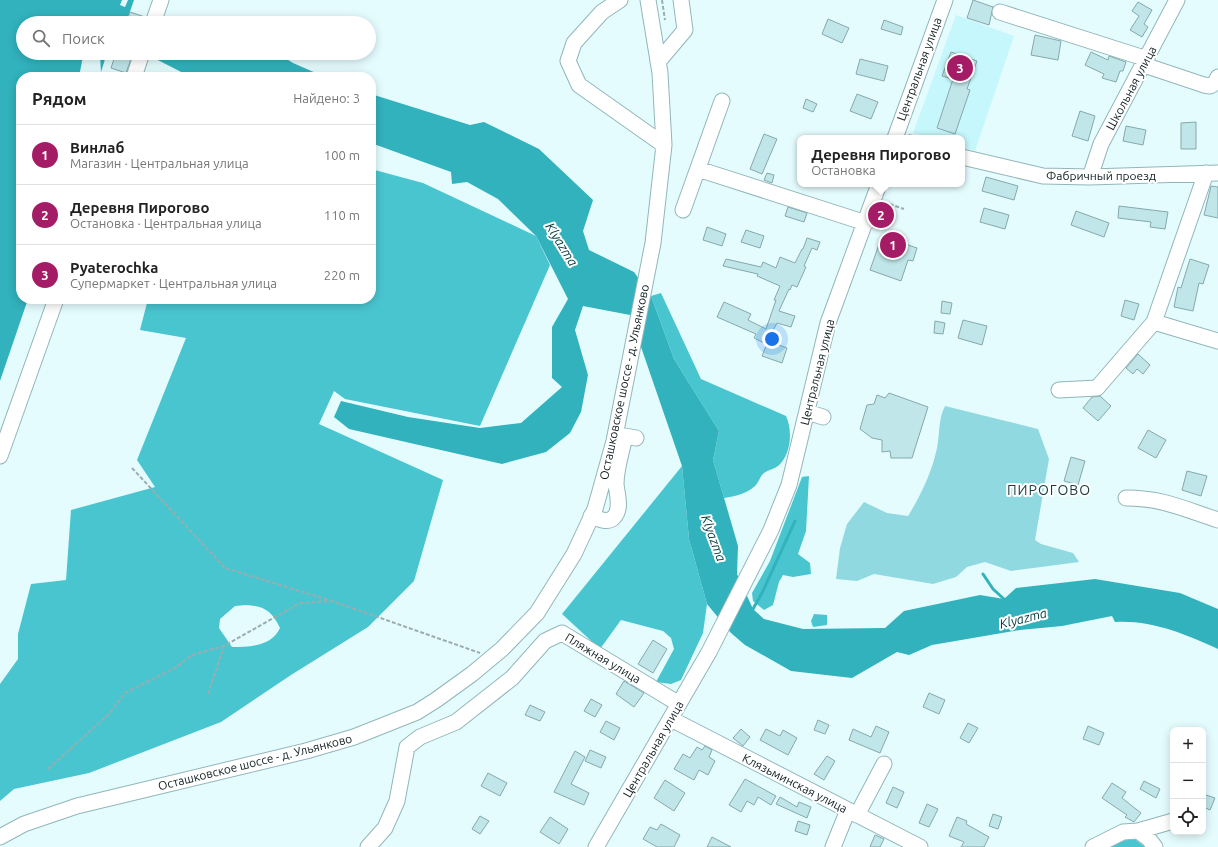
<!DOCTYPE html>
<html lang="ru">
<meta charset="utf-8">
<style>
:root{--surface:#fff;--page:#f6f6f6;--text:#222;--muted:#767676;--line:#e0e0e0;--accent:#a41c65}
body{margin:0;font-family:Ubuntu,sans-serif;background:var(--page);color:var(--text)}
.controls{position:absolute;right:12px;bottom:12px;display:grid;overflow:hidden;border-radius:8px;box-shadow:0 2px 10px #0003}
.controls button{width:36px;height:36px;display:grid;place-items:center;padding:0;border:0;border-bottom:1px solid var(--line);background:var(--surface);color:var(--text);font:20px sans-serif}
.you{position:absolute;left:772px;top:339px;width:14px;height:14px;margin:-10px;border:3px solid #fff;border-radius:50%;background:#1a73e8;box-shadow:0 0 0 6px #1a73e833}
.badge{display:grid;place-items:center;width:26px;height:26px;border-radius:50%;background:var(--accent);color:#fff;font-size:13px;font-weight:700}
.pin{position:absolute;translate:-50% -50%;border:2px solid #fff;box-shadow:0 1px 4px #0006}
.popup{position:absolute;left:797px;top:135px;width:168px;height:52px;box-sizing:border-box;display:grid;place-content:center;border-radius:8px;background:var(--surface);filter:drop-shadow(0 1px 3px #0005);font-size:13px;white-space:nowrap;color:var(--muted)}
.popup b{font-size:15px;color:var(--text)}
.popup::after{content:'';position:absolute;left:50%;top:100%;margin-left:-8px;border:8px solid transparent;border-top-color:var(--surface)}
.list{margin:0;padding:0;list-style:none}
h2{display:flex;justify-content:space-between;align-items:center;height:52px;margin:0;padding:0 16px;font-size:17px}
h2 small{font-size:13px;font-weight:400;color:var(--muted)}
.list li{display:grid;grid-template-columns:26px 1fr auto;gap:12px;align-items:center;box-sizing:border-box;height:60px;padding:0 16px;border-top:1px solid var(--line)}
.list b{display:block;font-size:15px;white-space:nowrap}
.list p{margin:0;font-size:13px;white-space:nowrap;color:var(--muted)}
.list em{font-size:13px;font-style:normal;color:var(--muted)}
.icon{flex:none;width:22px;height:22px;fill:none;stroke:currentColor;stroke-width:2;stroke-linecap:round;stroke-linejoin:round}
.map{position:relative;flex:none;width:1218px;height:847px;overflow:hidden}
.search{position:absolute;background:var(--surface);box-shadow:0 2px 10px #0003;left:16px;top:16px;width:360px;height:44px;display:flex;align-items:center;gap:10px;box-sizing:border-box;padding:0 14px;border-radius:22px;color:var(--muted);font-size:15px}
.panel{position:absolute;background:var(--surface);box-shadow:0 2px 10px #0003;left:16px;top:72px;width:360px;height:232px;border-radius:16px}
.map>svg:first-child{display:block}
.built{fill:#c6f7fc}
.green{fill:#91d9e0}
.forest{fill:#49c5d0;fill-rule:evenodd}
.water{fill:#31b2bd}
.lines{fill:none;stroke-linecap:round;stroke-linejoin:round}
.stream{stroke:#31b2bd;stroke-width:3}
.building{fill:#c0e6ea;stroke:#84a9ad}
.minor-casing{stroke:#91b6ba;stroke-width:17}
.path{stroke:#9aadaf;stroke-width:2;stroke-dasharray:4 2;stroke-linecap:butt}
.minor{stroke:#fff;stroke-width:15}
.labels{text-anchor:middle;dominant-baseline:central;stroke-width:4;stroke-linejoin:round;paint-order:stroke}
.street-label{font-size:12px;fill:#101e20;stroke:#fff}
.water-label{font-size:13px;font-style:italic;fill:#003a3f;stroke:#fff}
.quarter-label{font-size:14px;letter-spacing:1px;fill:#193b3e;stroke:#fff}
</style>
<div class="map">
<svg width="1218" height="847" viewBox="0 0 1218 847">
<rect width="100%" height="100%" fill="#e5fcfe"/>
<path class="built" d="M 956,15 L 1014,36 L 975,151 L 962,147 L 962,138 L 931,138 L 913,133 Z"/>
<path class="green" d="M 945,406 L 1038,429 L 1049,459 L 1035,540 L 1041,544 L 1073,553 L 1079,562 L 1011,571 L 985,562 L 967,567 L 956,577 L 933,584 L 874,574 L 857,581 L 836,579 L 840,548 L 847,524 L 864,502 L 887,513 L 908,516 C 921,495 932,472 937,448 C 940,434 938,419 945,406 Z"/>
<path class="forest" d="M 371,169 L 423,183 L 536,236 L 550,265 L 480,426 L 345,399 L 334,391 L 319,424 L 443,480 L 414,581 L 368,627 L 291,675 L 221,722 L 89,773 L 14,789 L 0,801 L 0,684 L 18,659 L 18,634 L 31,584 L 66,580 L 71,510 L 155,487 L 137,460 L 186,338 L 140,330 L 148,299 L 371,299 ZM 246,605 C 264,606 272,611 280,628 C 272,646 250,647 232,647 L 219,628 L 220,619 L 235,606 Z
M 661,293 L 701,379 L 786,416 C 793,431 791,455 778,466 C 774,469 768,470 764,473 C 760,476 759,482 755,486 C 746,494 736,496 724,498 L 713,460 L 719,431 L 674,359 L 651,296 Z
M 682,466 L 689,539 L 707,604 L 703,633 L 681,680 L 671,684 L 656,682 L 674,649 L 671,638 L 663,631 L 621,620 L 600,649 L 562,614 Z
M 809,476 L 806,531 L 798,554 L 810,563 L 811,574 L 793,577 L 783,575 L 779,582 L 773,605 L 764,610 L 753,601 L 752,593 L 770,561 L 802,477 Z
M 814,614 L 827,615 L 827,625 L 813,627 L 811,621 Z
M 1135,839 L 1145,847 L 1108,847 L 1119,841 Z"/>
<path class="water" d="M 0,0 L 122,0 L 120,5 L 125,7 L 128,0 L 134,0 L 126,23 L 23,23 L 23,53 L 107,53 L 101,72 L 100,56 L 83,56 L 79,77 L 21,77 L 21,299 L 28,299 L 0,381 Z
M 277,53 L 293,63 L 325,77 L 191,77 L 146,54 Z
M 371,94 L 470,125 L 484,122 L 539,149 L 593,200 L 583,231 L 589,250 L 634,272 L 651,296 L 674,359 L 719,431 L 713,460 L 738,546 L 737,574 L 753,609 L 764,619 L 803,629 L 885,628 L 904,611 L 980,595 L 1004,599 L 1016,588 L 1095,579 L 1180,593 L 1218,609 L 1218,649 C 1185,634 1152,620 1115,622 L 1112,616 L 1062,626 L 1020,630 L 932,645 L 909,655 L 897,652 L 852,678 L 791,671 L 745,645 L 731,633 L 707,604 L 689,539 L 682,466 L 630,315 L 583,306 L 575,330 L 588,375 L 581,412 L 570,433 L 546,452 L 502,464 L 349,429 L 334,417 L 341,401 L 408,417 L 480,428 L 521,423 L 562,387 L 552,378 L 552,327 L 568,299 L 536,236 L 498,199 L 467,182 L 452,184 L 451,172 L 371,143 Z"/>
<g class="lines">
<path class="stream" d="M 983,574 L 993,589 L 1004,599
M 753,609 L 763,591 L 795,521"/>
</g>
<path class="building" d="M 973,0 L 993,7 L 989,25 L 967,18 Z
M 1138,2 L 1152,10 L 1144,24 L 1148,27 L 1142,37 L 1130,30 L 1139,16 L 1132,11 Z
M 130,12 L 145,17 L 144,23 L 126,23 Z
M 828,19 L 849,28 L 842,43 L 822,34 Z
M 884,20 L 903,27 L 901,35 L 881,29 Z
M 1035,35 L 1061,41 L 1058,60 L 1031,55 Z
M 951,52 L 977,61 L 967,89 L 970,90 L 955,134 L 937,128 L 953,79 L 942,76 Z
M 1091,52 L 1108,60 L 1109,56 L 1126,62 L 1123,71 L 1120,71 L 1116,82 L 1102,78 L 1104,74 L 1085,65 Z
M 116,53 L 133,53 L 126,73 L 111,68 Z
M 860,59 L 888,66 L 884,81 L 856,74 Z
M 857,94 L 878,102 L 871,119 L 850,111 Z
M 806,99 L 817,104 L 813,112 L 803,108 Z
M 1080,111 L 1095,116 L 1088,141 L 1072,136 Z
M 1196,122 L 1196,149 L 1181,149 L 1181,123 Z
M 1126,126 L 1146,130 L 1143,145 L 1123,141 Z
M 764,134 L 777,139 L 762,174 L 750,169 Z
M 767,173 L 774,175 L 772,183 L 764,180 Z
M 986,177 L 1018,186 L 1014,200 L 982,191 Z
M 1211,186 L 1218,187 L 1218,218 L 1204,215 Z
M 1119,206 L 1168,212 L 1165,229 L 1150,227 L 1151,222 L 1118,218 Z
M 788,207 L 807,213 L 804,222 L 785,216 Z
M 984,208 L 1009,215 L 1005,229 L 980,222 Z
M 1076,211 L 1109,223 L 1104,237 L 1071,225 Z
M 707,227 L 726,234 L 722,246 L 703,240 Z
M 746,230 L 764,236 L 760,248 L 741,242 Z
M 882,236 L 917,248 L 913,261 L 908,260 L 901,281 L 870,270 Z
M 807,238 L 820,242 L 817,250 L 812,248 L 804,266 L 806,267 L 797,287 L 792,285 L 790,290 L 789,289 L 779,311 L 795,316 L 791,327 L 777,323 L 766,344 L 754,338 L 756,334 L 717,317 L 724,302 L 751,314 L 748,320 L 766,329 L 776,300 L 774,300 L 780,286 L 757,276 L 758,274 L 723,266 L 726,259 L 761,267 L 763,262 L 776,268 L 780,257 L 795,263 L 802,249 L 803,249 Z
M 1190,259 L 1209,265 L 1203,284 L 1199,283 L 1193,311 L 1174,307 L 1178,287 L 1181,288 Z
M 1125,300 L 1139,304 L 1134,320 L 1121,316 Z
M 942,301 L 952,303 L 950,314 L 941,313 Z
M 963,320 L 987,326 L 982,345 L 958,338 Z
M 935,321 L 945,323 L 943,334 L 934,333 Z
M 768,341 L 787,348 L 782,363 L 762,356 Z
M 1138,354 L 1150,365 L 1143,374 L 1137,369 L 1133,374 L 1126,368 Z
M 889,393 L 928,407 L 912,458 L 891,458 L 890,451 L 882,452 L 882,440 L 872,438 L 860,429 L 867,405 L 874,404 L 877,395 L 885,398 Z
M 1100,396 L 1111,406 L 1098,421 L 1083,408 L 1092,397 Z
M 1148,430 L 1166,440 L 1156,458 L 1138,448 Z
M 1071,457 L 1085,461 L 1078,485 L 1064,481 Z
M 1187,471 L 1207,476 L 1201,496 L 1182,490 Z
M 653,640 L 667,649 L 653,673 L 638,664 Z
M 624,681 L 644,693 L 634,707 L 616,694 Z
M 929,693 L 945,700 L 939,714 L 923,707 Z
M 591,699 L 602,705 L 595,717 L 584,711 Z
M 530,705 L 545,712 L 540,721 L 525,715 Z
M 818,720 L 829,725 L 825,734 L 814,730 Z
M 606,721 L 620,728 L 614,740 L 600,732 Z
M 968,723 L 978,728 L 969,743 L 960,738 Z
M 876,726 L 889,732 L 880,753 L 849,740 L 853,729 L 871,737 Z
M 1088,726 L 1104,733 L 1099,745 L 1083,739 Z
M 741,729 L 750,737 L 743,746 L 733,738 Z
M 766,729 L 780,736 L 783,730 L 797,738 L 788,755 L 760,740 Z
M 705,746 L 712,750 L 709,757 L 715,761 L 708,775 L 699,770 L 694,780 L 674,769 L 683,754 L 690,758 L 697,747 L 702,750 Z
M 590,750 L 606,757 L 601,768 L 585,761 Z
M 575,751 L 585,757 L 571,784 L 589,793 L 584,805 L 554,792 Z
M 827,756 L 835,761 L 824,780 L 814,774 Z
M 488,773 L 507,783 L 500,796 L 481,786 Z
M 745,779 L 776,796 L 771,805 L 758,797 L 754,805 L 747,801 L 741,812 L 729,805 Z
M 665,780 L 685,793 L 674,811 L 654,798 Z
M 1144,781 L 1160,789 L 1156,798 L 1140,789 Z
M 1112,783 L 1126,792 L 1122,798 L 1141,813 L 1134,822 L 1125,817 L 1127,815 L 1102,798 Z
M 893,787 L 904,792 L 897,808 L 886,803 Z
M 1203,794 L 1215,798 L 1210,810 L 1203,807 Z
M 780,797 L 797,807 L 799,802 L 811,807 L 807,818 L 776,804 Z
M 927,804 L 938,809 L 929,827 L 919,823 Z
M 993,814 L 1002,817 L 998,829 L 989,826 Z
M 480,816 L 489,821 L 480,834 L 472,829 Z
M 550,817 L 568,829 L 559,844 L 540,832 Z
M 957,817 L 967,821 L 966,824 L 989,837 L 984,847 L 961,847 L 964,842 L 949,836 Z
M 798,821 L 810,825 L 807,835 L 795,831 Z
M 661,824 L 680,835 L 674,847 L 657,847 L 643,839 L 650,827 L 657,830 Z
M 875,835 L 884,839 L 880,847 L 870,847 Z
M 712,837 L 731,847 L 707,847 Z"/>
<g class="lines">
<defs>
<path id="minor" d="M 620,0 L 602,12 L 574,43 L 568,61 L 579,85 L 664,145
M 1000,12 L 1147,59
M 153,23 L 161,0
M 658,62 L 685,30 L 681,0
M 1144,65 L 1204,85 L 1210,86 L 1215,83 L 1218,77
M 134,77 L 142,53
M 895,138 L 945,0
M 962,157 L 1043,176 L 1090,177 L 1218,173
M 698,169 L 866,223
M 1090,177 L 1101,144 L 1177,0
M 683,210 L 722,101
M 1154,322 L 1218,341
M 1059,390 L 1097,388 L 1154,322 L 1206,173
M 807,412 L 823,417
M 0,456 L 56,299
M 1126,498 C 1163,498 1184,509 1218,520
M 591,516 C 599,519 608,524 614,517 C 622,509 617,494 616,484 C 616,468 622,451 625,436 L 636,438
M 671,719 L 920,847
M 857,815 L 884,764
M 1138,831 L 1148,838 L 1155,847
M 0,837 L 24,824 L 77,806 L 306,751 L 354,737 L 417,712 L 436,700 L 472,674 L 502,649 L 537,613 L 574,554 L 595,509 L 614,441 L 653,243 L 664,145 L 660,73 L 648,0
M 368,847 L 385,828 L 397,801 L 407,747 L 420,737 L 456,722 L 512,678 L 545,641 L 562,633 L 679,704
M 596,847 L 709,652 L 771,530 L 789,485 L 828,323 L 879,184
M 833,847 L 848,810
M 1093,847 L 1123,832 L 1138,831 L 1173,821"/>
</defs>
<use href="#minor" class="minor-casing"/>
<path class="path" d="M 662,0 L 665,20
M 909,135 L 916,137
M 884,202 L 904,209
M 132,468 L 225,568 L 332,601 L 480,653
M 208,694 L 224,646
M 48,769 L 109,714 L 125,693 L 175,668 L 192,655 L 224,646 L 300,603 L 331,601"/>
<use href="#minor" class="minor"/>
</g>
<g class="labels">
<g class="street-label">
<text transform="translate(919 69) rotate(-70)">Центральная улица</text>
<text transform="translate(1131 88) rotate(-62)">Школьная улица</text>
<text x="1101" y="175">Фабричный проезд</text>
<text transform="translate(817 372) rotate(-76)">Центральная улица</text>
<text transform="translate(624 382) rotate(-78)">Осташковское шоссе - д. Ульянково</text>
<text transform="translate(603 658) rotate(31)">Пляжная улица</text>
<text transform="translate(653 749) rotate(-60)">Центральная улица</text>
<text transform="translate(255 762) rotate(-14)">Осташковское шоссе - д. Ульянково</text>
<text transform="translate(795 783) rotate(27)">Клязьминская улица</text>
</g>
<g class="water-label">
<text transform="translate(562 244) rotate(58)">Klyazma</text>
<text transform="translate(714 538) rotate(70)">Klyazma</text>
<text transform="translate(1023 618) rotate(-14)">Klyazma</text>
</g>
<g class="quarter-label">
<text x="1049" y="490">ПИРОГОВО</text>
</g>
</g>
</svg>
<div class="controls">
<button>+</button>
<button>−</button>
<button><svg class="icon" aria-label="locate" viewBox="0 0 24 24"><circle cx="12" cy="12" r="6"/><path d="M12 2v4M12 18v4M2 12h4M18 12h4"/></svg></button>
</div>
<div class="you"></div>
<div class="pin badge" style="left:893px;top:245px">1</div>
<div class="pin badge" style="left:881px;top:215px">2</div>
<div class="popup"><b>Деревня Пирогово</b>Остановка</div>
<div class="pin badge" style="left:960px;top:68px">3</div>
<div class="search"><svg class="icon" aria-label="search" viewBox="0 0 24 24"><circle cx="10" cy="10" r="6"/><path d="M15 15l6 6"/></svg>Поиск</div>
<section class="panel">
<h2>Рядом<small>Найдено: 3</small></h2>
<ul class="list">
<li><span class="badge">1</span><div><b>Винлаб</b><p>Магазин · Центральная улица</p></div><em>100 m</em></li>
<li><span class="badge">2</span><div><b>Деревня Пирогово</b><p>Остановка · Центральная улица</p></div><em>110 m</em></li>
<li><span class="badge">3</span><div><b>Pyaterochka</b><p>Супермаркет · Центральная улица</p></div><em>220 m</em></li>
</ul>
</section>
</div>
